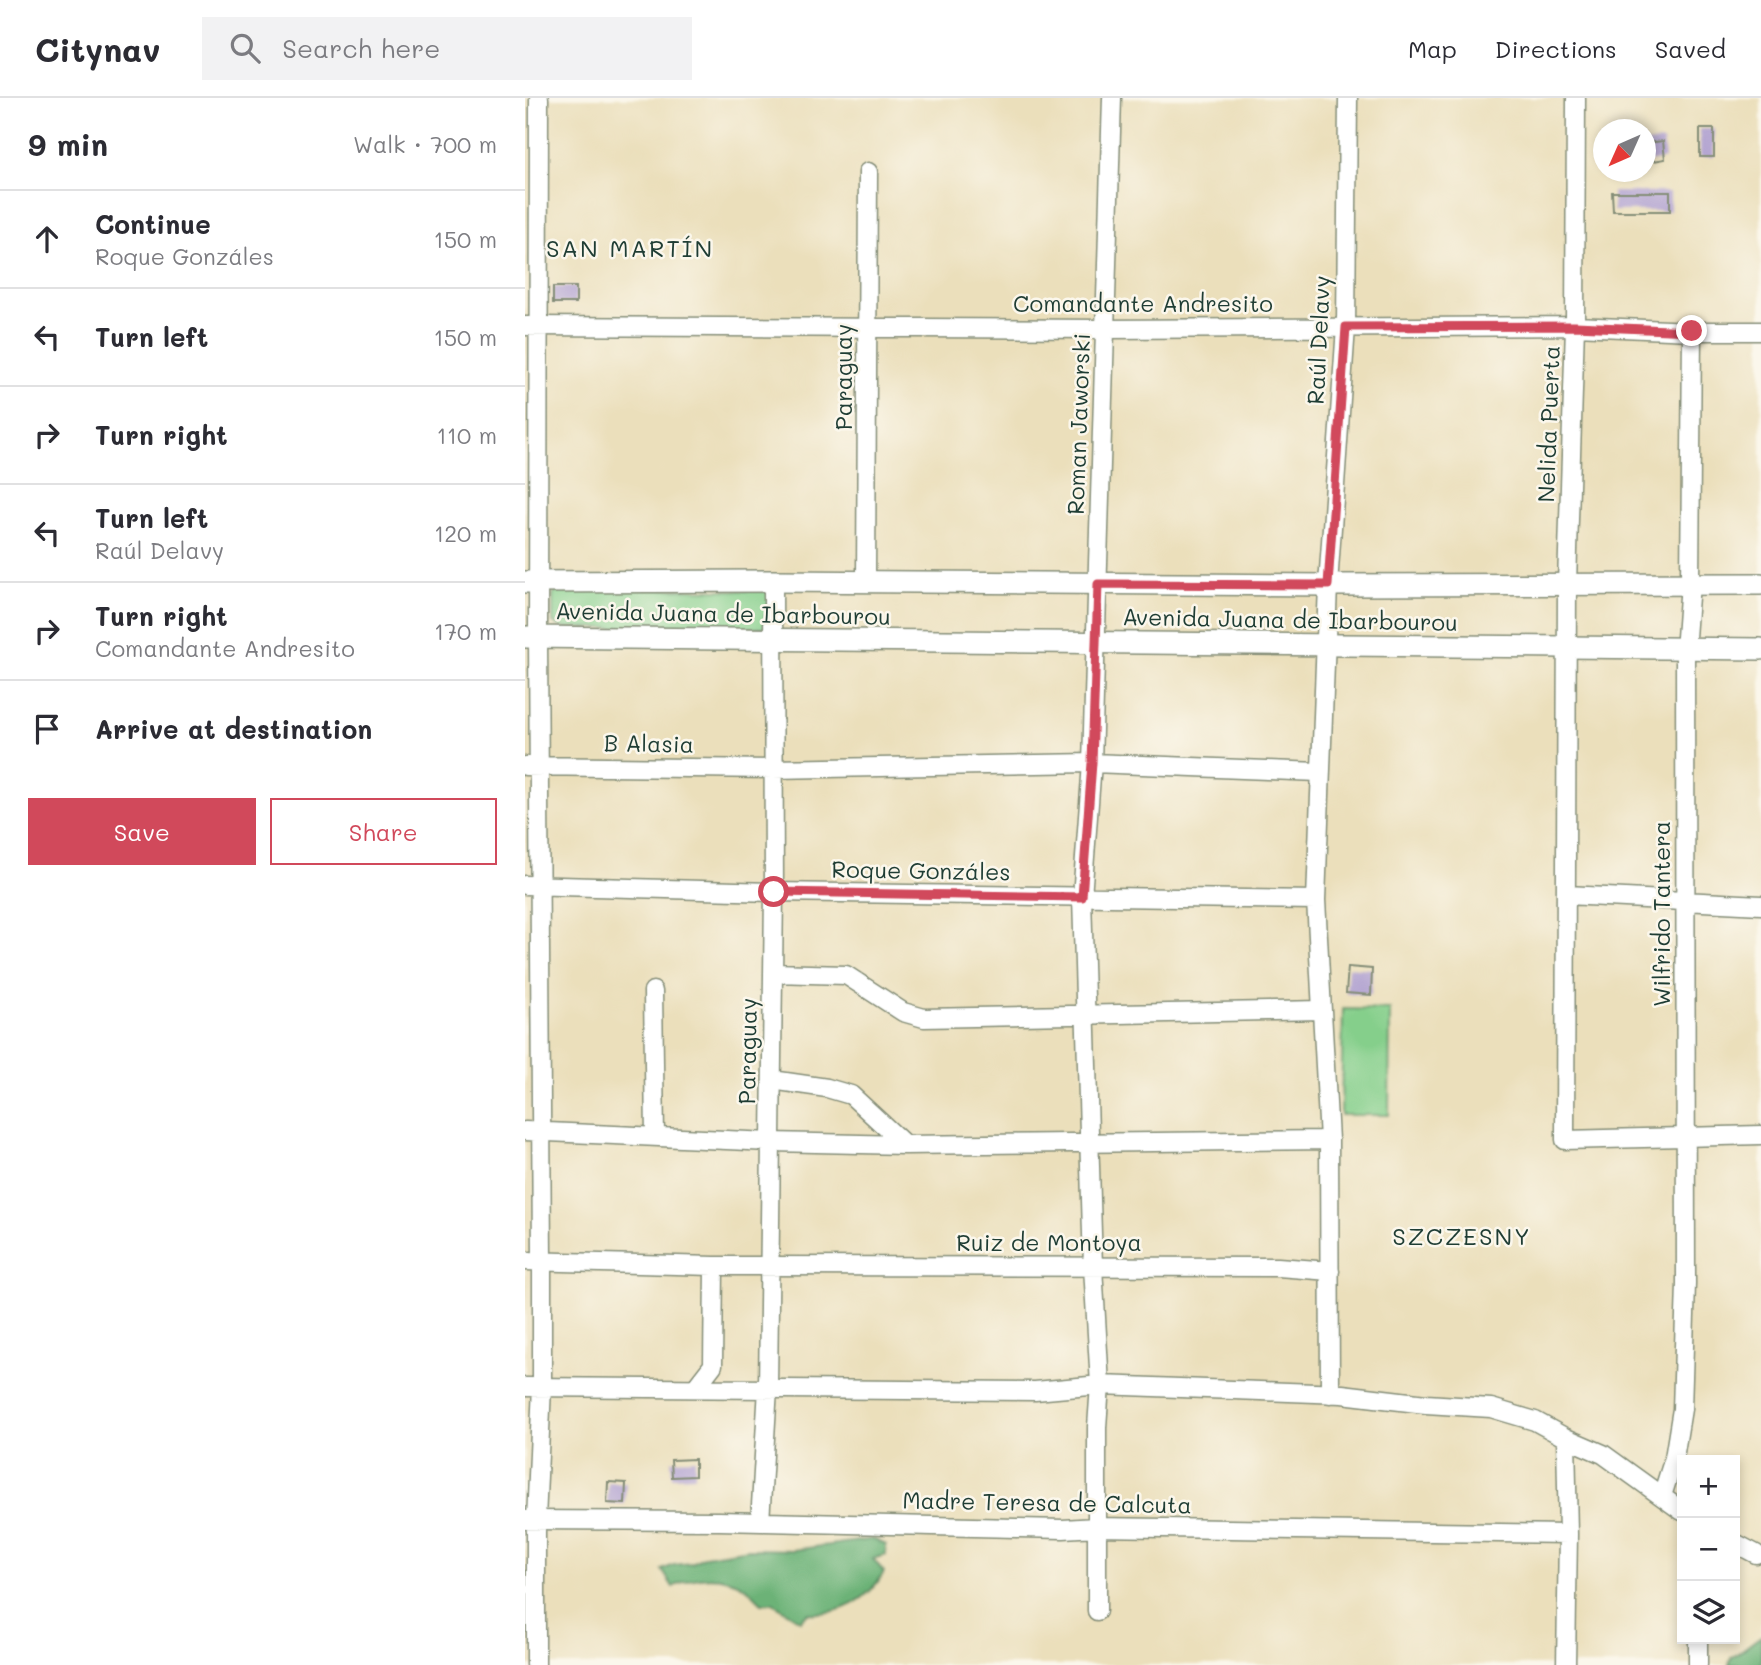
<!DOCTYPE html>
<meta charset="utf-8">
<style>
:root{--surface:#fff;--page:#f2f2f3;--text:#2b2b33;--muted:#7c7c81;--line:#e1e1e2;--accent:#d1495b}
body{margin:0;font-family:Mali,sans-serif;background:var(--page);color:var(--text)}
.controls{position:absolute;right:21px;bottom:21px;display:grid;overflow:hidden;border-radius:0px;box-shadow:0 4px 10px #0003}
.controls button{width:63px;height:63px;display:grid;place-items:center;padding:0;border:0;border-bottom:2px solid var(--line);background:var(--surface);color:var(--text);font:35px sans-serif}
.compass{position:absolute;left:1068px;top:21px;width:63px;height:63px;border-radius:50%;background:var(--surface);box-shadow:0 4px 10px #0003;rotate:225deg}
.stop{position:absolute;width:21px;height:21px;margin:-16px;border:5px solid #d1495b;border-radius:50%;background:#fff}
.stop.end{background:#d1495b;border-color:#fff;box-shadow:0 2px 7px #0008}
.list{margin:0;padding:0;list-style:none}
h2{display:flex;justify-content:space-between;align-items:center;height:91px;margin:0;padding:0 28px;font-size:30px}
h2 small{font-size:23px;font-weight:400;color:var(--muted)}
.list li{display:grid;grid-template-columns:46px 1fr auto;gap:21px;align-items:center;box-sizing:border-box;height:98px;padding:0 28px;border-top:2px solid var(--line)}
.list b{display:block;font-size:26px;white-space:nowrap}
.list p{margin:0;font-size:23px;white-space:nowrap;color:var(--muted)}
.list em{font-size:23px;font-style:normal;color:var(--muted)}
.actions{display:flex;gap:14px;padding:21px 28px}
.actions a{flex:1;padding:16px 0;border:2px solid var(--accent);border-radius:0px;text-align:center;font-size:24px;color:var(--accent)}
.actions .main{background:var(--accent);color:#fff}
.icon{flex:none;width:38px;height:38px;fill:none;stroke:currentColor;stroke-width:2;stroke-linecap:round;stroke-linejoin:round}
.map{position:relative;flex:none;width:1236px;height:1567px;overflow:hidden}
header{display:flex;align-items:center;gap:42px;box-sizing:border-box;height:98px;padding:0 35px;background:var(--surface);border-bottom:2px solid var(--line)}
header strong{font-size:33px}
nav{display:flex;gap:38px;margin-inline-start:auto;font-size:24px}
.search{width:490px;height:63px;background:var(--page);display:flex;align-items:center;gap:18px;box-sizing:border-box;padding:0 24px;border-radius:0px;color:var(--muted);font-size:26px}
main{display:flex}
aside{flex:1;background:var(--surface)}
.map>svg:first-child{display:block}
.green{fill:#85cf8b;stroke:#528660;stroke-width:2}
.forest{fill:#6cb277;stroke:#467856;stroke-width:2}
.building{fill:#b0a1d0}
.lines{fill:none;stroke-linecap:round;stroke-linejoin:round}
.minor-casing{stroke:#858e78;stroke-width:21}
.major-casing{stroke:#858e78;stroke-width:24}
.minor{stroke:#fff;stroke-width:18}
.major{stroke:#fff;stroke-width:21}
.route{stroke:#d1495b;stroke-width:9}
.labels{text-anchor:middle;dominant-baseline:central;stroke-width:5;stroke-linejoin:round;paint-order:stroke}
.street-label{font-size:23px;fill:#1f3d34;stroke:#fbf7ec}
.neighbourhood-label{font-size:24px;letter-spacing:2px;fill:#1f3d34;stroke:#fbf7ec}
</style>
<header>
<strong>Citynav</strong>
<div class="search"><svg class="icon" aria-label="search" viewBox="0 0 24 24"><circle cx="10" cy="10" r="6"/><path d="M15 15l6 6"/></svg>Search here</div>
<nav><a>Map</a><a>Directions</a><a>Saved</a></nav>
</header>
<main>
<aside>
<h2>9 min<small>Walk · 700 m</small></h2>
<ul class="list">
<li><svg class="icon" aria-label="ahead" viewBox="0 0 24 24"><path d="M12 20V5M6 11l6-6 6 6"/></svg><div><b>Continue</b><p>Roque Gonzáles</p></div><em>150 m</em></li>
<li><svg class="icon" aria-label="left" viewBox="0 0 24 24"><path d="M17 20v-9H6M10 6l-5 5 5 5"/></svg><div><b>Turn left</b></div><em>150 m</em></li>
<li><svg class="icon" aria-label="right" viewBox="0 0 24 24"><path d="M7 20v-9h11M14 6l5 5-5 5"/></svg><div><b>Turn right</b></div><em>110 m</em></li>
<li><svg class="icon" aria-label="left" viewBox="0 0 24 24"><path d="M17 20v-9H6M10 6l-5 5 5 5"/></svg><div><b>Turn left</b><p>Raúl Delavy</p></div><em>120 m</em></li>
<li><svg class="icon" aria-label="right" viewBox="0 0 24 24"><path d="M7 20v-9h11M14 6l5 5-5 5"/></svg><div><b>Turn right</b><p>Comandante Andresito</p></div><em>170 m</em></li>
<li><svg class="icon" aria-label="arrive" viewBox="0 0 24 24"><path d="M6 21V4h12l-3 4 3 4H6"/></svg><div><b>Arrive at destination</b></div></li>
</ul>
<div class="actions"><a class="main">Save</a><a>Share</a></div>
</aside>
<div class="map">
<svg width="1236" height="1567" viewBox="0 0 1236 1567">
<rect width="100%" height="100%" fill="#fbf7ec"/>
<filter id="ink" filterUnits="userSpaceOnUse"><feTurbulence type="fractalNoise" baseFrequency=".0143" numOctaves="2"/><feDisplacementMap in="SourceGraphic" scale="14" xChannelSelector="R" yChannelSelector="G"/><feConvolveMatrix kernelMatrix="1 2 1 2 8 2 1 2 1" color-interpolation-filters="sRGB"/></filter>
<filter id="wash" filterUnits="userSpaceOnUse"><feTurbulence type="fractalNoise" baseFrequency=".00686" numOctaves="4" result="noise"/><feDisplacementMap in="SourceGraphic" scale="28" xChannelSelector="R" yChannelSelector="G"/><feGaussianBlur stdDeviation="1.57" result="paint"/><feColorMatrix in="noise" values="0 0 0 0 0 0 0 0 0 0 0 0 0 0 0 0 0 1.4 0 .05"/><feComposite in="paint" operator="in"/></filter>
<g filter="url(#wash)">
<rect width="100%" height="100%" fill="#ebdfbb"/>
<path class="green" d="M 41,489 L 247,493 L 248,522 L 239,530 L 38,530 L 28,525 L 28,496 Z
M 818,911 L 865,912 L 864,1017 L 816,1017 Z"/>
<path class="forest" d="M 348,1441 L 361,1447 L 361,1457 L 348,1461 L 359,1474 C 343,1503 316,1517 283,1515 L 275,1522 L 248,1505 L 237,1505 C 231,1500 226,1493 220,1489 C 198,1475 169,1477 148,1489 L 137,1472 L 149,1467 L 167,1465 L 180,1458 L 224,1451 L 268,1452 Z
M 1236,1538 L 1236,1567 L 1204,1567 L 1206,1560 Z"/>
<g id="blocks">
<path class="building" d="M 1175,31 L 1189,31 L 1189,59 L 1175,59 Z
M 1138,43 L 1140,61 L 1123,64 L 1121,45 Z
M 1087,94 L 1145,94 L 1145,113 L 1088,113 Z
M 28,189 L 51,189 L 51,205 L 28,205 Z
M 823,869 L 847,871 L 846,897 L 821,895 Z
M 170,1361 L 170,1378 L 147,1379 L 146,1362 Z
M 83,1384 L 101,1385 L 100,1406 L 82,1405 Z"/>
</g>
</g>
<g filter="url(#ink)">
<use href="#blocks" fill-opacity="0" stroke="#858e78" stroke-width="2"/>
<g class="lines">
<defs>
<path id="minor" d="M 1051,0 L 1050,228 L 1042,486 L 1040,1042 L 1236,1037
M 0,228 L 580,231 L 1050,228 L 1167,233 L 1236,233
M 341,484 L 343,74
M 0,668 L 248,671 L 567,665 L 794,674
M 0,787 L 249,794 L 791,802
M 1042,797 L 1236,807
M 248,875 L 321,877 L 378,914 L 399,920 L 796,912
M 128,893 L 130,1038
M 247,982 L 302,990 L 326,997 L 380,1047
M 0,1033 L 246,1044 L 380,1047 L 804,1042
M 0,1163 L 189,1168 L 753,1169 L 805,1173
M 0,1289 L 510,1293 L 575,1287 L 817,1296 L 901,1306 L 966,1310 L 1010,1323 L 1041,1340 L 1078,1356 L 1157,1413
M 171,1289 L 188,1267 L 189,1168
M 805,1296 L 804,1042 L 791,802 L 803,487 L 821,229 L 823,0
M 1137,1398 L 1149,1360 L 1157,1311 L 1161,1186 L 1160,553 L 1165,485 L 1167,233
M 0,1422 L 194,1423 L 538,1431 L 571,1429 L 1043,1436
M 235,1424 L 243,1290 L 249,794 L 248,483
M 1210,1445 L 1231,1456
M 572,1513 L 572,1329 L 575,1287 L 568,1169 L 557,799 L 567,665 L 587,0
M 11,1567 L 11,1422 L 17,1289 L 17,1163 L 13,539 L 14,0
M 1041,1567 L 1043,1436 L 1041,1340
M 1173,1567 L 1173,1541"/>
<path id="major" d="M 0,484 L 248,483 L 803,487 L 1236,486
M 0,539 L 1236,551"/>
</defs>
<use href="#minor" class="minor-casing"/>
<use href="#major" class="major-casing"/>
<use href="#minor" class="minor"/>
<use href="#major" class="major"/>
</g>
</g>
<g class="lines" filter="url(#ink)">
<path class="route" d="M 249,794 L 557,799 L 567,665 L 573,486 L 803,487 L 821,229 L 1050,228 L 1167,233"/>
</g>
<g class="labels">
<g class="street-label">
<text x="618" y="205">Comandante Andresito</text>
<text transform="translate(793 242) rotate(-87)">Raúl Delavy</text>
<text transform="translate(318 279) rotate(-90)">Paraguay</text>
<text transform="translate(553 326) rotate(-88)">Roman Jaworski</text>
<text transform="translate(1023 326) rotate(-88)">Nelida Puerta</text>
<text transform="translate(198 515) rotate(1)">Avenida Juana de Ibarbourou</text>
<text transform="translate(765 521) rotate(1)">Avenida Juana de Ibarbourou</text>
<text transform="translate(124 645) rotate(1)">B Alasia</text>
<text transform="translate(396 772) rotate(1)">Roque Gonzáles</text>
<text transform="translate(1136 816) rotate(-90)">Wilfrido Tantera</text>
<text transform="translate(222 953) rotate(-89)">Paraguay</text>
<text x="524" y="1144">Ruiz de Montoya</text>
<text transform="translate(522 1404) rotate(1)">Madre Teresa de Calcuta</text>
</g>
<g class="neighbourhood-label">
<text x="105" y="149">SAN MARTÍN</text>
<text x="937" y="1137">SZCZESNY</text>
</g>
</g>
</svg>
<div class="controls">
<button>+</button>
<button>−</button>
<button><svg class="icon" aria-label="layers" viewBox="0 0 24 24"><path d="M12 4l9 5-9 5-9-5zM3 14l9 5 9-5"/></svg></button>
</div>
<svg class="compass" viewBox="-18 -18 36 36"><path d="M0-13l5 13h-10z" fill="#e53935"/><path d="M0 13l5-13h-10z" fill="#7c7c81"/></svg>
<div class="stop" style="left:249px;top:794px"></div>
<div class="stop end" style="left:1167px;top:233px"></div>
</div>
</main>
